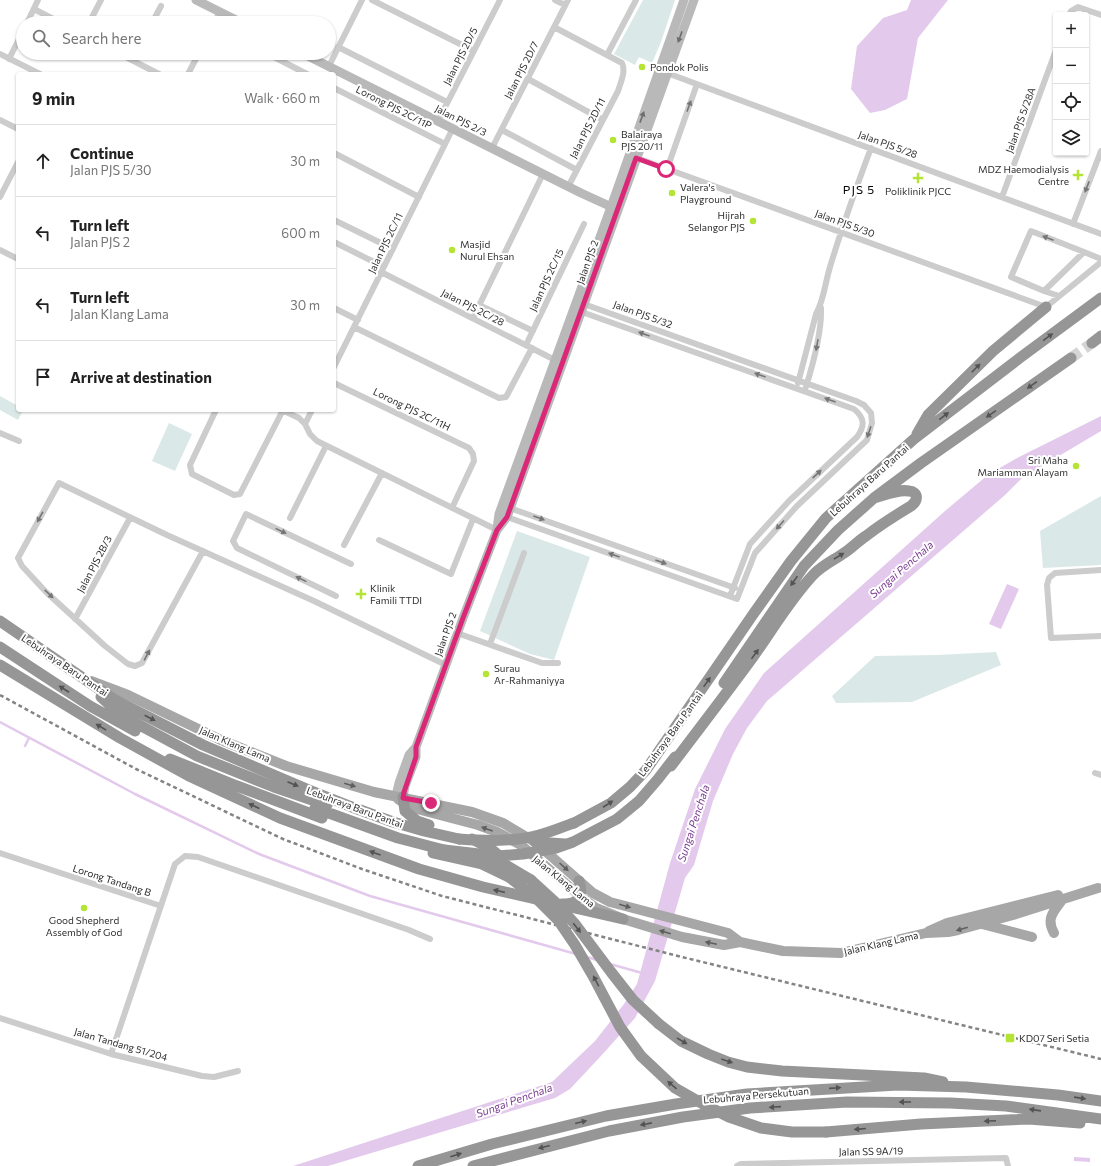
<!DOCTYPE html>
<meta charset="utf-8">
<style>
:root{--surface:#fff;--page:#f6f6f6;--text:#222;--muted:#767676;--line:#e0e0e0}
body{margin:0;font-family:Commissioner,sans-serif;background:var(--page);color:var(--text)}
.controls{position:absolute;right:12px;top:12px;display:grid;overflow:hidden;border-radius:4px;box-shadow:0 1px 3px #0004}
.controls button{width:36px;height:36px;display:grid;place-items:center;padding:0;border:0;border-bottom:1px solid var(--line);background:var(--surface);color:var(--text);font:20px sans-serif}
.stop{position:absolute;width:12px;height:12px;margin:-9px;border:3px solid #db2777;border-radius:50%;background:#fff}
.stop.end{background:#db2777;border-color:#fff;box-shadow:0 1px 4px #0008}
.list{margin:0;padding:0;list-style:none}
h2{display:flex;justify-content:space-between;align-items:center;height:52px;margin:0;padding:0 16px;font-size:17px}
h2 small{font-size:13px;font-weight:400;color:var(--muted)}
.list li{display:grid;grid-template-columns:26px 1fr auto;gap:12px;align-items:center;box-sizing:border-box;height:72px;padding:0 16px;border-top:1px solid var(--line)}
.list b{display:block;font-size:15px;white-space:nowrap}
.list p{margin:0;font-size:13px;white-space:nowrap;color:var(--muted)}
.list em{font-size:13px;font-style:normal;color:var(--muted)}
.icon{flex:none;width:22px;height:22px;fill:none;stroke:currentColor;stroke-width:2;stroke-linecap:round;stroke-linejoin:round}
.map{position:relative;flex:none;width:1101px;height:1166px;overflow:hidden}
.search{position:absolute;background:var(--surface);box-shadow:0 1px 3px #0004;left:16px;top:16px;width:320px;height:44px;display:flex;align-items:center;gap:10px;box-sizing:border-box;padding:0 14px;border-radius:22px;color:var(--muted);font-size:15px}
.panel{position:absolute;background:var(--surface);box-shadow:0 1px 3px #0004;left:16px;top:72px;width:320px;height:340px;border-radius:4px}
.map>svg:first-child{display:block}
.green{fill:#dae9e7}
.water{fill:#e3caec}
.lines{fill:none;stroke-linecap:round;stroke-linejoin:round}
.stream{stroke:#e3caec;stroke-width:2.5}
.highway-tunnel{stroke:#d5d5d5;stroke-width:11;stroke-dasharray:11 5.5;stroke-linecap:butt}
.street{stroke:#ccc;stroke-width:6}
.secondary{stroke:#b9b9b9;stroke-width:9}
.primary{stroke:#a7a7a7;stroke-width:10}
.highway{stroke:#969696;stroke-width:11}
.rail{stroke:#848484;stroke-width:2.5;stroke-dasharray:4 3;stroke-linecap:butt}
.highway-bridge{stroke:#969696;stroke-width:11}
.oneway{fill:#6d6d6d}
.oneway2{fill:#767676}
.oneway3{fill:#535353}
.oneway4{fill:#5f5f5f}
.route{stroke:#db2777;stroke-width:5}
.poi-dot{fill:#b4e434;stroke:#fff;stroke-width:1.5}
.labels{text-anchor:middle;dominant-baseline:central;stroke-width:4;stroke-linejoin:round;paint-order:stroke}
.street-label{font-size:10px;fill:#2f2f2f;stroke:#fff}
.poi-label{font-size:10px;fill:#2f2f2f;stroke:#fff;text-anchor:start}
.water-label{font-size:11px;font-style:italic;fill:#7b3d91;stroke:#fff}
.quarter-label{font-size:12px;letter-spacing:1px;fill:#000;stroke:#fff}
</style>
<div class="map">
<svg width="1101" height="1166" viewBox="0 0 1101 1166">
<rect width="100%" height="100%" fill="#fff"/>
<path class="green" d="M 643,0 L 675,0 L 661,42 L 652,63 L 639,57 L 635,65 L 614,54 Z
M 0,396 L 18,406 L 18,410 L 23,410 L 18,420 L 0,410 Z
M 169,423 L 192,434 L 175,471 L 152,461 Z
M 1101,496 L 1101,565 L 1043,568 L 1040,531 Z
M 517,531 L 590,557 L 554,660 L 530,654 L 480,631 Z
M 996,652 L 1001,665 L 912,702 L 836,703 L 832,696 L 875,656 L 937,655 Z"/>
<path class="water" d="M 911,0 L 948,0 L 918,38 L 907,99 L 885,110 L 870,113 L 851,89 L 857,46 L 883,18 L 907,10 Z
M 1101,416 L 1101,431 L 1022,478 L 1005,495 L 767,701 L 747,728 L 733,754 L 713,801 L 694,865 L 685,878 L 655,981 L 635,1018 L 600,1057 L 570,1089 L 555,1098 L 328,1166 L 293,1166 L 552,1082 L 595,1041 L 624,1004 L 637,984 L 670,863 L 695,789 L 725,729 L 764,673 L 945,511 L 989,474 L 1019,457 Z
M 1007,584 L 1019,589 L 1001,629 L 989,624 Z
M 1074,1157 L 1090,1158 L 1090,1162 L 1074,1161 Z"/>
<g class="lines">
<path class="stream" d="M 0,722 L 135,794 L 259,854 L 370,896 L 576,954
M 25,746 L 29,738
M 587,957 L 597,960
M 610,964 L 642,973"/>
<path class="highway-tunnel" d="M 1071,358 L 1092,343"/>
<path class="street" d="M 372,0 L 474,51
M 555,0 L 565,5
M 34,9 L 61,23
M 1069,15 L 1071,11 L 1078,7 L 1101,15
M 27,23 L 38,0
M 89,23 L 101,0
M 152,23 L 161,6
M 214,23 L 220,12
M 554,27 L 622,63 C 626,71 621,82 618,91 L 568,187
M 338,47 L 447,102
M 118,53 L 159,74
M 266,53 L 307,74
M 0,54 L 40,74
M 607,55 L 636,0
M 9,59 L 23,31
M 329,66 L 362,0
M 667,73 L 1101,234
M 188,74 L 199,53
M 528,79 L 603,120
M 334,88 L 445,144
M 0,120 L 18,129
M 438,121 L 500,0
M 502,130 L 577,170
M 492,148 L 568,0
M 334,153 L 419,197
M 637,158 L 1046,307 L 1101,262
M 667,169 L 697,84
M 0,197 L 18,162
M 1002,197 L 1056,50
M 334,220 L 393,249
M 1073,224 L 1101,151
M 334,242 L 384,267
M 0,250 L 18,259
M 381,272 L 555,360
M 1044,291 L 1011,277 L 1031,231 L 1084,252
M 1059,296 L 1044,291 L 1084,252 L 1101,259
M 479,305 L 533,331
M 334,308 L 358,320
M 579,311 L 854,409 C 865,418 865,426 857,437 L 789,501 L 750,544 L 730,596
M 473,318 L 543,174
M 354,327 L 499,398 L 506,397 L 532,348
M 526,345 L 584,224
M 334,367 L 453,128
M 334,383 L 469,448 L 473,454 L 474,461 L 452,508
M 798,383 L 816,314 C 824,300 825,283 830,267 C 842,227 856,188 871,148
M 806,387 C 813,364 822,332 821,308
M 216,410 L 190,465 L 192,474 L 234,495 L 240,494 L 283,410
M 282,410 L 299,418 L 305,424 L 310,434 L 317,441 L 497,530
M 305,424 L 312,410
M 0,433 L 19,441
M 507,507 L 735,588
M 504,516 L 737,599 L 755,553 L 797,506 L 867,440 L 872,423 L 871,413 L 864,405 L 856,401 L 581,303
M 290,518 L 326,446
M 379,540 L 451,574 L 473,519
M 344,545 L 382,473
M 203,551 L 142,663 L 135,666 L 128,664 L 105,646 L 46,592 L 22,566 L 18,558 L 59,483 L 167,535 L 314,601 L 446,665
M 1101,570 L 1055,573 L 1049,578 L 1047,585 L 1051,638 L 1101,636
M 336,596 L 237,548 L 233,541 L 246,514 L 351,564
M 75,619 L 130,518
M 457,633 L 542,663 L 558,663
M 490,644 L 524,553
M 1095,773 L 1101,775
M 0,853 L 161,906
M 0,1018 L 111,1054 L 202,1076 L 214,1077 L 238,1071
M 111,1054 L 175,864 L 185,856 L 198,857 L 409,930 L 430,939
M 737,1166 L 741,1164 L 1006,1158 L 1008,1166"/>
<path class="secondary" d="M 196,0 L 242,23
M 302,53 L 581,193 L 616,209
M 497,529 L 499,514 L 611,207 L 684,0
M 396,796 L 399,783 L 409,755 L 416,747
M 403,797 L 405,786 L 416,757 L 416,747 L 463,618 L 497,530 L 507,517 L 694,0"/>
<path class="primary" d="M 91,681 L 128,695 L 221,740 L 286,766 L 374,792 L 472,812 L 503,823 L 535,842 L 593,893 L 610,902 L 728,933 L 740,942 L 783,951 L 841,953 L 926,933 L 948,932 L 958,930 L 1013,915 L 1098,888
M 398,799 L 404,803 L 417,809 L 478,825 L 497,832 L 521,845 L 580,896 L 596,908 L 623,919 L 682,937 L 724,945 L 740,942
M 982,924 L 1032,937
M 929,931 L 947,923 L 1058,895
M 1054,933 C 1046,919 1053,912 1062,900"/>
<path class="highway" d="M 1092,343 L 1101,336
M 917,434 L 928,415 L 993,351 L 1046,307
M 0,621 L 115,700 L 203,745 L 309,790 L 352,807 L 393,822 L 424,831 L 459,839
M 0,647 L 90,706 L 135,731
M 0,665 L 120,738 L 189,776 L 280,818 L 419,869 L 483,887 L 623,919
M 724,683 L 804,566 L 838,530 L 874,498 L 921,463 L 1071,358
M 101,697 L 112,707 L 132,721 L 197,756 L 274,787 L 327,805
M 170,759 L 237,786 L 322,818
M 671,766 C 698,730 726,694 753,657 C 773,629 791,598 814,574 C 823,565 834,560 844,553 C 852,548 858,541 866,536 C 880,525 896,515 911,506 C 918,501 919,492 909,491 C 898,489 885,495 874,498
M 403,797 L 405,811 L 417,821 L 429,825
M 315,808 L 398,838 L 444,850
M 574,823 L 611,803 L 630,787 L 646,770 L 754,613 L 791,561 L 826,518 L 914,439 L 1021,357 L 1101,298
M 472,839 L 491,849 L 503,859
M 535,842 L 565,844
M 433,853 L 482,864 L 509,877
M 484,855 L 504,864 L 531,880
M 562,904 C 578,905 584,896 579,881
M 659,1024 L 681,1041 L 708,1054 L 728,1062 L 747,1067 L 782,1071 L 924,1078 L 943,1082
M 826,1132 L 921,1124 L 1029,1119 L 1080,1123
M 418,1166 L 492,1144 L 606,1116 L 676,1104 L 747,1094 L 898,1085 L 966,1087 L 1058,1095 L 1101,1101
M 473,1166 L 609,1131 L 683,1117 L 750,1108 L 847,1102 L 950,1103 L 1006,1106 L 1101,1119"/>
<path class="rail" d="M 0,695 L 136,769 L 283,839 L 362,869 L 442,896 L 682,957 L 1101,1059"/>
<path class="highway-bridge" d="M 459,839 C 486,841 513,842 539,835 C 551,832 562,827 574,823
M 444,850 L 497,856 L 523,854 L 556,848 L 573,842 L 617,819 L 639,801 L 658,779 L 675,757
M 509,877 L 535,897 L 558,920 L 575,945 L 593,976 L 620,1027 L 641,1056 L 675,1088 L 703,1104 L 729,1117 L 761,1128 L 792,1132 L 826,1132
M 531,880 L 554,901 L 575,924 L 611,972 L 633,1000 L 659,1024"/>
</g>
<defs><path id="oneway-solid" d="M-6-.8H1V-3.2L6.5 0L1 3.2V.8H-6Z"/></defs>
<g class="oneway">
<use href="#oneway-solid" transform="translate(680 37) rotate(110)"/>
<use href="#oneway-solid" transform="translate(642 117) rotate(-70)"/>
</g>
<g class="oneway2">
<use href="#oneway-solid" transform="translate(689 106) rotate(-70)"/>
<use href="#oneway-solid" transform="translate(1087 187) rotate(111)"/>
<use href="#oneway-solid" transform="translate(1048 238) rotate(-159)"/>
<use href="#oneway-solid" transform="translate(644 334) rotate(-160)"/>
<use href="#oneway-solid" transform="translate(817 345) rotate(100)"/>
<use href="#oneway-solid" transform="translate(760 375) rotate(-160)"/>
<use href="#oneway-solid" transform="translate(830 400) rotate(-160)"/>
<use href="#oneway-solid" transform="translate(869 432) rotate(109)"/>
<use href="#oneway-solid" transform="translate(817 474) rotate(-43)"/>
<use href="#oneway-solid" transform="translate(40 517) rotate(119)"/>
<use href="#oneway-solid" transform="translate(539 518) rotate(20)"/>
<use href="#oneway-solid" transform="translate(780 525) rotate(132)"/>
<use href="#oneway-solid" transform="translate(281 531) rotate(26)"/>
<use href="#oneway-solid" transform="translate(614 555) rotate(-160)"/>
<use href="#oneway-solid" transform="translate(661 562) rotate(20)"/>
<use href="#oneway-solid" transform="translate(301 579) rotate(-154)"/>
<use href="#oneway-solid" transform="translate(49 594) rotate(44)"/>
<use href="#oneway-solid" transform="translate(147 655) rotate(-62)"/>
</g>
<g class="oneway3">
<use href="#oneway-solid" transform="translate(1048 337) rotate(-36)"/>
<use href="#oneway-solid" transform="translate(976 368) rotate(-45)"/>
<use href="#oneway-solid" transform="translate(1032 385) rotate(145)"/>
<use href="#oneway-solid" transform="translate(991 414) rotate(145)"/>
<use href="#oneway-solid" transform="translate(944 416) rotate(-38)"/>
<use href="#oneway-solid" transform="translate(839 556) rotate(-31)"/>
<use href="#oneway-solid" transform="translate(794 581) rotate(125)"/>
<use href="#oneway-solid" transform="translate(755 654) rotate(-54)"/>
<use href="#oneway-solid" transform="translate(707 682) rotate(-55)"/>
<use href="#oneway-solid" transform="translate(64 689) rotate(-147)"/>
<use href="#oneway-solid" transform="translate(150 718) rotate(27)"/>
<use href="#oneway-solid" transform="translate(101 727) rotate(-149)"/>
<use href="#oneway-solid" transform="translate(293 784) rotate(23)"/>
<use href="#oneway-solid" transform="translate(608 804) rotate(-33)"/>
<use href="#oneway-solid" transform="translate(254 806) rotate(-155)"/>
<use href="#oneway-solid" transform="translate(375 853) rotate(-160)"/>
<use href="#oneway-solid" transform="translate(499 891) rotate(-167)"/>
<use href="#oneway-solid" transform="translate(577 928) rotate(52)"/>
<use href="#oneway-solid" transform="translate(596 981) rotate(-118)"/>
<use href="#oneway-solid" transform="translate(682 1041) rotate(31)"/>
<use href="#oneway-solid" transform="translate(727 1061) rotate(19)"/>
<use href="#oneway-solid" transform="translate(672 1085) rotate(-139)"/>
<use href="#oneway-solid" transform="translate(835 1088) rotate(-4)"/>
<use href="#oneway-solid" transform="translate(1080 1098) rotate(8)"/>
<use href="#oneway-solid" transform="translate(905 1102) rotate(-180)"/>
<use href="#oneway-solid" transform="translate(775 1107) rotate(176)"/>
<use href="#oneway-solid" transform="translate(1035 1110) rotate(-172)"/>
<use href="#oneway-solid" transform="translate(990 1121) rotate(177)"/>
<use href="#oneway-solid" transform="translate(581 1122) rotate(-14)"/>
<use href="#oneway-solid" transform="translate(646 1124) rotate(169)"/>
<use href="#oneway-solid" transform="translate(860 1129) rotate(175)"/>
<use href="#oneway-solid" transform="translate(544 1147) rotate(166)"/>
<use href="#oneway-solid" transform="translate(456 1155) rotate(-17)"/>
</g>
<g class="oneway4">
<use href="#oneway-solid" transform="translate(350 785) rotate(16)"/>
<use href="#oneway-solid" transform="translate(487 829) rotate(-160)"/>
<use href="#oneway-solid" transform="translate(564 867) rotate(42)"/>
<use href="#oneway-solid" transform="translate(625 906) rotate(16)"/>
<use href="#oneway-solid" transform="translate(962 929) rotate(164)"/>
<use href="#oneway-solid" transform="translate(665 932) rotate(-164)"/>
<use href="#oneway-solid" transform="translate(711 943) rotate(-168)"/>
</g>
<g class="lines">
<path class="route" d="M 431,803 L 403,798 L 404,792 L 416,757 L 416,747 L 463,618 L 497,530 L 507,517 L 636,158 L 666,169"/>
</g>
<g class="poi-dot">
<circle cx="642" cy="67" r="4"/>
<circle cx="613" cy="140" r="4"/>
<path d="M1076 169h4v4h4v4h-4v4h-4v-4h-4v-4h4z"/>
<path d="M916 172h4v4h4v4h-4v4h-4v-4h-4v-4h4z"/>
<circle cx="672" cy="193" r="4"/>
<circle cx="753" cy="221" r="4"/>
<circle cx="452" cy="250" r="4"/>
<circle cx="1076" cy="466" r="4"/>
<path d="M359 588h4v4h4v4h-4v4h-4v-4h-4v-4h4z"/>
<circle cx="486" cy="674" r="4"/>
<circle cx="84" cy="908" r="4"/>
<rect x="1005" y="1033" width="10" height="10" rx="2"/>
</g>
<g class="labels">
<g class="street-label">
<text transform="translate(460 56) rotate(-63)">Jalan PJS 2D/5</text>
<text transform="translate(521 70) rotate(-63)">Jalan PJS 2D/7</text>
<text transform="translate(394 107) rotate(27)">Lorong PJS 2C/11P</text>
<text transform="translate(461 120) rotate(27)">Jalan PJS 2/3</text>
<text transform="translate(1020 120) rotate(-70)">Jalan PJS 5/28A</text>
<text transform="translate(587 128) rotate(-63)">Jalan PJS 2D/11</text>
<text transform="translate(888 144) rotate(20)">Jalan PJS 5/28</text>
<text transform="translate(845 223) rotate(20)">Jalan PJS 5/30</text>
<text transform="translate(385 243) rotate(-64)">Jalan PJS 2C/11</text>
<text transform="translate(587 262) rotate(-70)">Jalan PJS 2</text>
<text transform="translate(546 280) rotate(-65)">Jalan PJS 2C/15</text>
<text transform="translate(473 307) rotate(27)">Jalan PJS 2C/28</text>
<text transform="translate(643 314) rotate(20)">Jalan PJS 5/32</text>
<text transform="translate(412 409) rotate(26)">Lorong PJS 2C/11H</text>
<text transform="translate(869 480) rotate(-42)">Lebuhraya Baru Pantai</text>
<text transform="translate(94 564) rotate(-62)">Jalan PJS 2B/3</text>
<text transform="translate(445 634) rotate(-70)">Jalan PJS 2</text>
<text transform="translate(65 665) rotate(34)">Lebuhraya Baru Pantai</text>
<text transform="translate(670 734) rotate(-54)">Lebuhraya Baru Pantai</text>
<text transform="translate(235 744) rotate(23)">Jalan Klang Lama</text>
<text transform="translate(355 807) rotate(20)">Lebuhraya Baru Pantai</text>
<text transform="translate(112 880) rotate(18)">Lorong Tandang B</text>
<text transform="translate(564 881) rotate(39)">Jalan Klang Lama</text>
<text transform="translate(881 943) rotate(-13)">Jalan Klang Lama</text>
<text transform="translate(121 1044) rotate(16)">Jalan Tandang 51/204</text>
<text transform="translate(756 1095) rotate(-5)">Lebuhraya Persekutuan</text>
<text transform="translate(871 1151) rotate(-1)">Jalan SS 9A/19</text>
</g>
<g class="poi-label">
<text x="650" y="67">Pondok Polis</text>
<text x="621" y="134">Balairaya<tspan x="621" dy="12">PJS 20/11</tspan></text>
<text x="1069" y="169" text-anchor="end">MDZ Haemodialysis<tspan x="1069" dy="12">Centre</tspan></text>
<text x="680" y="187">Valera's<tspan x="680" dy="12">Playground</tspan></text>
<text x="918" y="191" text-anchor="middle">Poliklinik PJCC</text>
<text x="745" y="215" text-anchor="end">Hijrah<tspan x="745" dy="12">Selangor PJS</tspan></text>
<text x="460" y="244">Masjid<tspan x="460" dy="12">Nurul Ehsan</tspan></text>
<text x="1068" y="460" text-anchor="end">Sri Maha<tspan x="1068" dy="12">Mariamman Alayam</tspan></text>
<text x="370" y="588">Klinik<tspan x="370" dy="12">Famili TTDI</tspan></text>
<text x="494" y="668">Surau<tspan x="494" dy="12">Ar-Rahmaniyya</tspan></text>
<text x="84" y="920" text-anchor="middle">Good Shepherd<tspan x="84" dy="12">Assembly of God</tspan></text>
<text x="1019" y="1038">KD07 Seri Setia</text>
</g>
<g class="water-label">
<text transform="translate(901 569) rotate(-41)">Sungai Penchala</text>
<text transform="translate(693 823) rotate(-72)">Sungai Penchala</text>
<text transform="translate(514 1100) rotate(-20)">Sungai Penchala</text>
</g>
<g class="quarter-label">
<text x="859" y="189">PJS 5</text>
</g>
</g>
</svg>
<div class="controls">
<button>+</button>
<button>−</button>
<button><svg class="icon" aria-label="locate" viewBox="0 0 24 24"><circle cx="12" cy="12" r="6"/><path d="M12 2v4M12 18v4M2 12h4M18 12h4"/></svg></button>
<button><svg class="icon" aria-label="layers" viewBox="0 0 24 24"><path d="M12 4l9 5-9 5-9-5zM3 14l9 5 9-5"/></svg></button>
</div>
<div class="stop" style="left:666px;top:169px"></div>
<div class="stop end" style="left:431px;top:803px"></div>
<div class="search"><svg class="icon" aria-label="search" viewBox="0 0 24 24"><circle cx="10" cy="10" r="6"/><path d="M15 15l6 6"/></svg>Search here</div>
<section class="panel">
<h2>9 min<small>Walk · 660 m</small></h2>
<ul class="list">
<li><svg class="icon" aria-label="ahead" viewBox="0 0 24 24"><path d="M12 20V5M6 11l6-6 6 6"/></svg><div><b>Continue</b><p>Jalan PJS 5/30</p></div><em>30 m</em></li>
<li><svg class="icon" aria-label="left" viewBox="0 0 24 24"><path d="M17 20v-9H6M10 6l-5 5 5 5"/></svg><div><b>Turn left</b><p>Jalan PJS 2</p></div><em>600 m</em></li>
<li><svg class="icon" aria-label="left" viewBox="0 0 24 24"><path d="M17 20v-9H6M10 6l-5 5 5 5"/></svg><div><b>Turn left</b><p>Jalan Klang Lama</p></div><em>30 m</em></li>
<li><svg class="icon" aria-label="arrive" viewBox="0 0 24 24"><path d="M6 21V4h12l-3 4 3 4H6"/></svg><div><b>Arrive at destination</b></div></li>
</ul>
</section>
</div>
